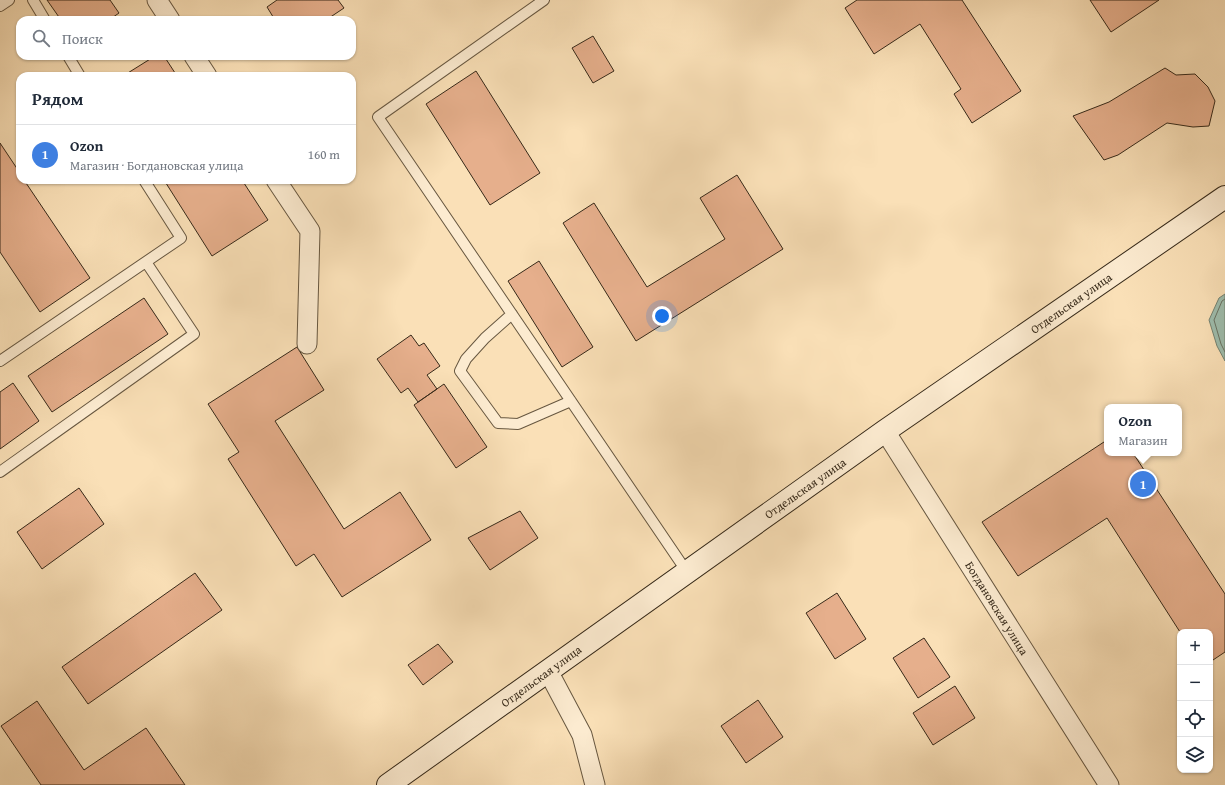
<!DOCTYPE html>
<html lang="ru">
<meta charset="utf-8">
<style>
:root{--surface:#fff;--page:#f6f6f7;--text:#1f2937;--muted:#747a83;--line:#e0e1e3;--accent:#ea580c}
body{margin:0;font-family:"Gentium Book Plus",serif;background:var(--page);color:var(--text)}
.controls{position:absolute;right:12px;bottom:12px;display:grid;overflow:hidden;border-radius:8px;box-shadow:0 1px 3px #0004}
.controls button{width:36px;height:36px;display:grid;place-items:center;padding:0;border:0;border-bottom:1px solid var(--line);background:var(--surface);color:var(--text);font:20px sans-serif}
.you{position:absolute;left:662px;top:316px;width:14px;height:14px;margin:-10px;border:3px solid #fff;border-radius:50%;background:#1a73e8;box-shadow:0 0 0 6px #1a73e833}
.badge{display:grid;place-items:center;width:26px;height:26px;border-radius:50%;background:var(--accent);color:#fff;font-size:13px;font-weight:700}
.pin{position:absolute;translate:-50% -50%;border:2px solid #fff;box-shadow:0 1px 4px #0006}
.popup{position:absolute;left:1104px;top:404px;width:78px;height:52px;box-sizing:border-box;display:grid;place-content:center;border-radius:8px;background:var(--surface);filter:drop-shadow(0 1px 3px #0005);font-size:13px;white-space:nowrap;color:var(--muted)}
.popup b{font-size:15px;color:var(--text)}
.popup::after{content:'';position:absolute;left:50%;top:100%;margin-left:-8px;border:8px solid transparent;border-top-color:var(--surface)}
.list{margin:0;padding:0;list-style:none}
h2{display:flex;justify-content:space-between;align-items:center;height:52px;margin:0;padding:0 16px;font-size:17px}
h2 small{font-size:13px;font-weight:400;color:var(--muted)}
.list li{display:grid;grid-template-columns:26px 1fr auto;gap:12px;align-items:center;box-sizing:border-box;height:60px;padding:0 16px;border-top:1px solid var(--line)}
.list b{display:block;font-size:15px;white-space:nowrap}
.list p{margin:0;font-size:13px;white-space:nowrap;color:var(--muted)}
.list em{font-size:13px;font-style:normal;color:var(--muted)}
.icon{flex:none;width:22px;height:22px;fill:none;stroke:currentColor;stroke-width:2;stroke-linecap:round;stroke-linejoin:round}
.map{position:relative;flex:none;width:1225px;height:785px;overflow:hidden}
.search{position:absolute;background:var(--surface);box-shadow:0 1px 3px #0004;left:16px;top:16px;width:340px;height:44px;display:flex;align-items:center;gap:10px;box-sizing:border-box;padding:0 14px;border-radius:12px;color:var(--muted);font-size:15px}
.panel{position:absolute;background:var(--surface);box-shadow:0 1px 3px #0004;left:16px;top:72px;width:340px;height:112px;border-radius:12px}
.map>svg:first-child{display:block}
.water{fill:#9ebdad;stroke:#748272}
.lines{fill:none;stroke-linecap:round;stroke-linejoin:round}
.shore{stroke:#6a7363;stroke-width:1}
.building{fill:#e6af8c;stroke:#362919}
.lane-casing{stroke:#675740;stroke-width:12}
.street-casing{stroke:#675740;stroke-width:21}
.secondary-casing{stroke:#362919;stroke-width:24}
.lane{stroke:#fcebd0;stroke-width:10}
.street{stroke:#fcebd0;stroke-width:19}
.secondary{stroke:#fcebd0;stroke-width:22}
.labels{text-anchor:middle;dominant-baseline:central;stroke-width:3.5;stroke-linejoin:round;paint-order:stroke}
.street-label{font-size:12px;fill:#362919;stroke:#fcebd0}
</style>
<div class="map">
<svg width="1225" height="785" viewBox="0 0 1225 785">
<rect width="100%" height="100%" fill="#fae0b7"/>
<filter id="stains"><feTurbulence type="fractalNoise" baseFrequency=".005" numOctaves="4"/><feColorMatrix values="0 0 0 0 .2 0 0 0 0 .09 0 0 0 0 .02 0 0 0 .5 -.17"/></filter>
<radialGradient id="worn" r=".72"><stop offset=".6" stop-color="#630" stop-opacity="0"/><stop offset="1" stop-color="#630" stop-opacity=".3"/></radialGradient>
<path class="water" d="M 1225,294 L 1225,361 L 1217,346 L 1209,320 L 1219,298 Z"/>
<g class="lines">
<path class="shore" d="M 1225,299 L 1222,301 L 1214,320 L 1221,344 L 1225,352"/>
</g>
<path class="building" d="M 47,0 L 110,0 L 119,13 L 109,20 L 61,20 Z
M 277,0 L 338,0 L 344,8 L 326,20 L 275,20 L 267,7 Z
M 857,0 L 962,0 L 1021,91 L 972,123 L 954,94 L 961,89 L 920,24 L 874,54 L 845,8 Z
M 1090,0 L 1159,0 L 1111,32 Z
M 593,36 L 614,71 L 593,83 L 572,48 Z
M 155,56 L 164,56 L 177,76 L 123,76 Z
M 1165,68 L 1176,75 L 1195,74 L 1208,87 L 1215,101 L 1209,126 L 1193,127 L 1167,123 L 1118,155 L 1104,160 L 1073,116 L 1109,102 Z
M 476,71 L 540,173 L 490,205 L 426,104 Z
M 0,143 L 20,173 L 20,180 L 24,180 L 90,278 L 40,312 L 0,252 Z
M 737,175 L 783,249 L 636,341 L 563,223 L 594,203 L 647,287 L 725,239 L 700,198 Z
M 164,180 L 242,180 L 268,220 L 212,256 Z
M 539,261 L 593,347 L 562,367 L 508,281 Z
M 144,298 L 168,334 L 52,412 L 28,376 Z
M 411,335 L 419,346 L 424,343 L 440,366 L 427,375 L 437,389 L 418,402 L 408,388 L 401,393 L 377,359 Z
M 297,347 L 324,390 L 275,421 L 344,529 L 400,492 L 431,540 L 342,597 L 314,554 L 296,566 L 228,459 L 239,452 L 208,404 Z
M 13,383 L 39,421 L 0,449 L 0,392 Z
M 444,384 L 487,447 L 456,468 L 414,405 Z
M 1107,440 L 1107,453 L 1133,453 L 1225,594 L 1225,652 L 1210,662 L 1210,632 L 1180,632 L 1107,518 L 1018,576 L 982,522 Z
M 79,488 L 104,524 L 42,569 L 17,532 Z
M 520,511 L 538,538 L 490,570 L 468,538 Z
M 195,573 L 222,610 L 88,704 L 62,667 Z
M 837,593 L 866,639 L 835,659 L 806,613 Z
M 924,638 L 950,677 L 918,698 L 893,658 Z
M 438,644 L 453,662 L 423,685 L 408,665 Z
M 955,686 L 975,718 L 933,745 L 913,713 Z
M 758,700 L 783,737 L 746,763 L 721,726 Z
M 37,701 L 84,770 L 146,728 L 185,785 L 41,785 L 1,726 Z"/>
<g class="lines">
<defs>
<path id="lane" d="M 33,0 L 45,20
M 544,0 L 378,117 L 687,572
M 0,6 L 9,0
M 68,56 L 80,76
M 512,314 L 485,338 L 466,359 L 460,371 L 498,423 L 518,424 L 571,401
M 0,361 L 181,238 L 144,180
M 0,472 L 194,334 L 146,262"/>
<path id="street" d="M 157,0 L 170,20
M 194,56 L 207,76
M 276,180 L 310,231 L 307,344
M 885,431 L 1109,785
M 548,671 L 582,735 L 595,785"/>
<path id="secondary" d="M 388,785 L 885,431 L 1225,197"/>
</defs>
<use href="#lane" class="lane-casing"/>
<use href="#street" class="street-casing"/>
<use href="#secondary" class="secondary-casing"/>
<use href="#lane" class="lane"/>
<use href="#street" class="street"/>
<use href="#secondary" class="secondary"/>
</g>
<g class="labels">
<g class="street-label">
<text transform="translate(1071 303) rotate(-35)">Отдельская улица</text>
<text transform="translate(805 488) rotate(-35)">Отдельская улица</text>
<text transform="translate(997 608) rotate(58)">Богдановская улица</text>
<text transform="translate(541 676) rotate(-36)">Отдельская улица</text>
</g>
</g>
<rect width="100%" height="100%" filter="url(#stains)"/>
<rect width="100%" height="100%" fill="url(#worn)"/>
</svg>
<div class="controls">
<button>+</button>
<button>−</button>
<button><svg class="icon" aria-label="locate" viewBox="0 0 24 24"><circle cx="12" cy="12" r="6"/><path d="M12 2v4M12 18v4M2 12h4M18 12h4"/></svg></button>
<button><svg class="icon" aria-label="layers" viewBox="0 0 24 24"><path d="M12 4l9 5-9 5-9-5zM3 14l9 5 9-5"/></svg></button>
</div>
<div class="you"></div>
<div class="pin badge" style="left:1143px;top:484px;background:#3f7fe0">1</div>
<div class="popup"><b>Ozon</b>Магазин</div>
<div class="search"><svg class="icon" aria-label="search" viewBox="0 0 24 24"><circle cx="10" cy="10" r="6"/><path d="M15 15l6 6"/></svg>Поиск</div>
<section class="panel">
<h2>Рядом<small></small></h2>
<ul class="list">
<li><span class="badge" style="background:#3f7fe0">1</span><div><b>Ozon</b><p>Магазин · Богдановская улица</p></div><em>160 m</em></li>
</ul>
</section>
</div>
